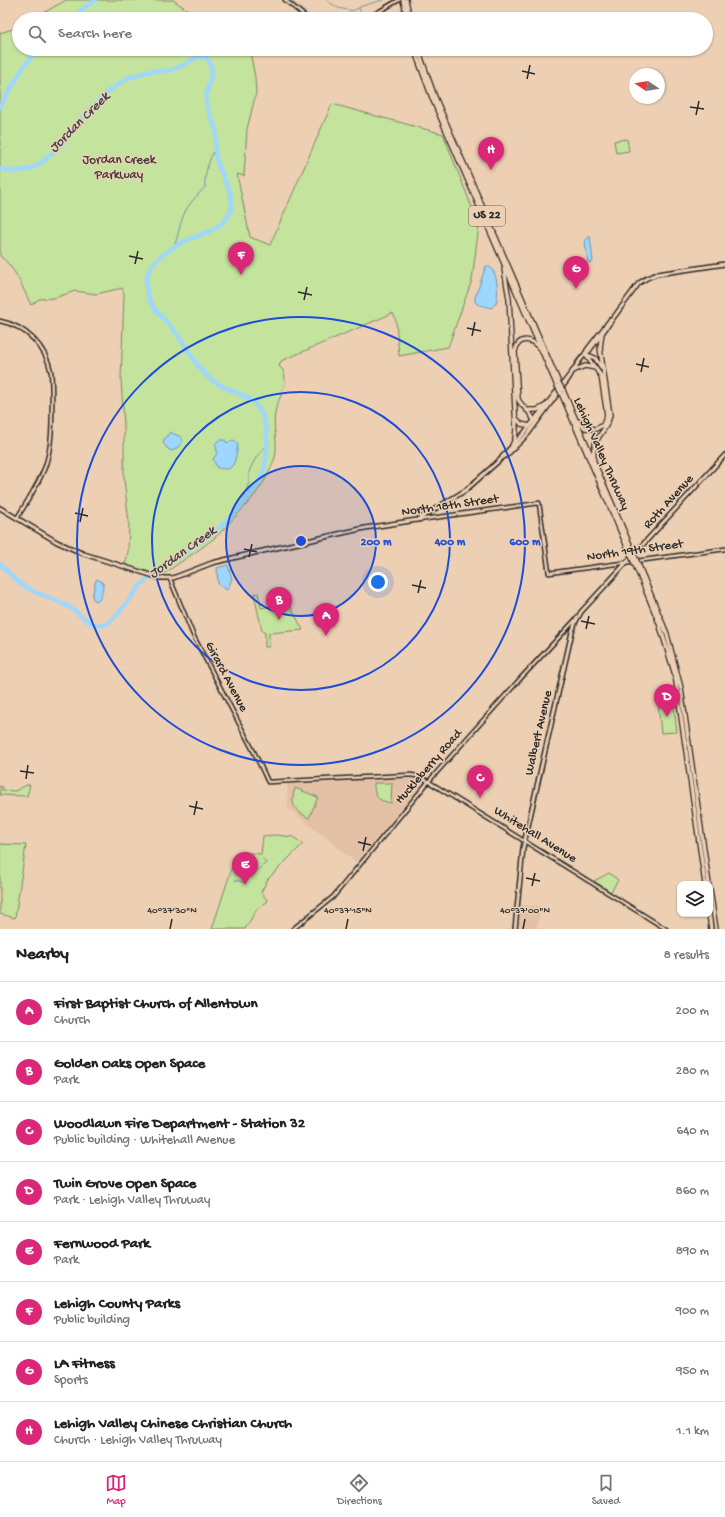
<!DOCTYPE html>
<meta charset="utf-8">
<style>
:root{--surface:#fff;--page:#f6f6f6;--text:#222;--muted:#767676;--line:#e0e0e0;--accent:#db2777}
body{margin:0;font-family:"Gochi Hand",sans-serif;background:var(--page);color:var(--text)}
.controls{position:absolute;right:12px;bottom:12px;display:grid;overflow:hidden;border-radius:8px;box-shadow:0 1px 3px #0004}
.controls button{width:36px;height:36px;display:grid;place-items:center;padding:0;border:0;border-bottom:1px solid var(--line);background:var(--surface);color:var(--text);font:20px sans-serif}
.compass{position:absolute;left:629px;top:68px;width:36px;height:36px;border-radius:50%;background:var(--surface);box-shadow:0 1px 3px #0004;rotate:282deg}
.you{position:absolute;left:378px;top:582px;width:14px;height:14px;margin:-10px;border:3px solid #fff;border-radius:50%;background:#1a73e8;box-shadow:0 0 0 6px #1a73e833}
.badge{display:grid;place-items:center;width:26px;height:26px;border-radius:50%;background:var(--accent);color:#fff;font-size:13px;font-weight:700}
.pin{position:absolute;translate:-50% -33px;filter:drop-shadow(0 1px 2px #0008)}
.pin::after{content:'';position:absolute;top:21px;width:14px;height:12px;background:inherit;clip-path:polygon(0 0,100% 0,50% 100%)}
.list{margin:0;padding:0;list-style:none}
h2{display:flex;justify-content:space-between;align-items:center;height:52px;margin:0;padding:0 16px;font-size:17px}
h2 small{font-size:13px;font-weight:400;color:var(--muted)}
.list li{display:grid;grid-template-columns:26px 1fr auto;gap:12px;align-items:center;box-sizing:border-box;height:60px;padding:0 16px;border-top:1px solid var(--line)}
.list b{display:block;font-size:15px;white-space:nowrap}
.list p{margin:0;font-size:13px;white-space:nowrap;color:var(--muted)}
.list em{font-size:13px;font-style:normal;color:var(--muted)}
.icon{flex:none;width:22px;height:22px;fill:none;stroke:currentColor;stroke-width:2;stroke-linecap:round;stroke-linejoin:round}
.map{position:relative;flex:none;width:725px;height:929px;overflow:hidden}
.search{position:absolute;background:var(--surface);box-shadow:0 1px 3px #0004;left:12px;right:12px;top:12px;height:44px;display:flex;align-items:center;gap:10px;box-sizing:border-box;padding:0 14px;border-radius:22px;color:var(--muted);font-size:15px}
.sheet{height:532px;background:var(--surface)}
nav{display:flex;justify-content:space-around;align-items:center;box-sizing:border-box;height:56px;border-top:1px solid var(--line);background:var(--surface);font-size:11px;color:var(--muted)}
nav a{display:grid;justify-items:center;gap:2px}
nav .on{color:var(--accent)}
.map>svg:first-child{display:block}
.built{fill:#e4c1a6}
.green{fill:#c4e39c;stroke:#788764}
.water{fill:#9ed7fe;stroke:#7092aa}
.lines{fill:none;stroke-linecap:round;stroke-linejoin:round}
.stream{stroke:#7092aa;stroke-width:1}
.river{stroke:#9ed7fe;stroke-width:4.5}
.tertiary-casing{stroke:#2b2b2b;stroke-width:5.5}
.secondary-casing{stroke:#2b2b2b;stroke-width:6}
.motorway-casing{stroke:#2b2b2b;stroke-width:6}
.tertiary{stroke:#edcfb3;stroke-width:2.5}
.secondary{stroke:#edcfb3;stroke-width:3}
.motorway{stroke:#edcfb3;stroke-width:3.5}
.motorway-bridge-casing{stroke:#2b2b2b;stroke-width:6;stroke-linecap:butt}
.motorway-bridge{stroke:#edcfb3;stroke-width:3.5}
.ticks{fill:none;stroke:#2b2b2b;stroke-width:1.5}
.ring{fill:none;stroke:#1d4ed8;stroke-width:2}
.labels{text-anchor:middle;dominant-baseline:central;stroke-width:3;stroke-linejoin:round;paint-order:stroke}
.shield{fill:#edcfb3;stroke:#655c54;stroke-width:1}
.shield-label{font-size:12px;font-weight:bold;fill:#2b2b2b}
.park-label{font-size:13px;fill:#3a3d36;stroke:#edcfb3}
.street-label{font-size:13px;fill:#2b2b2b;stroke:#edcfb3}
.water-label{font-size:14px;font-style:italic;fill:#3c454b;stroke:#edcfb3}
.ticks-label{font-size:10px;text-anchor:middle;fill:#2b2b2b;stroke:#edcfb3;stroke-width:3;stroke-linejoin:round;paint-order:stroke}
.centre{fill:#1d4ed8;stroke:#edcfb3;stroke-width:2}
.ring-label{font-size:12px;text-anchor:middle;font-weight:bold;fill:#1d4ed8;stroke:#edcfb3;stroke-width:3;stroke-linejoin:round;paint-order:stroke}
</style>
<div class="map">
<svg width="725" height="929" viewBox="0 0 725 929">
<rect width="100%" height="100%" fill="#edcfb3"/>
<filter id="ink" filterUnits="userSpaceOnUse"><feTurbulence type="fractalNoise" baseFrequency=".025" numOctaves="2"/><feDisplacementMap in="SourceGraphic" scale="8" xChannelSelector="R" yChannelSelector="G"/><feConvolveMatrix kernelMatrix="1 2 1 2 8 2 1 2 1" color-interpolation-filters="sRGB"/></filter>
<g filter="url(#ink)">
<path class="built" d="M 408,777 L 418,780 L 421,784 L 420,787 L 357,863 L 288,808 L 287,784 Z
M 520,905 L 540,906 L 537,929 L 518,929 Z"/>
<path class="green" d="M 66,0 L 173,0 L 201,19 L 33,19 Z
M 19,27 L 19,49 L 245,49 L 250,52 L 255,77 L 256,93 L 247,129 L 244,176 L 237,174 L 250,237 L 270,245 L 332,104 L 443,134 L 479,225 L 472,280 L 448,347 L 399,356 L 396,321 L 393,313 L 281,361 L 279,366 C 292,376 280,396 276,408 C 271,426 279,442 275,457 C 267,483 250,502 231,521 C 225,527 220,534 213,539 C 197,552 178,563 161,576 L 125,565 L 128,552 L 129,523 L 124,479 L 124,426 L 121,379 L 124,294 L 122,288 L 96,294 L 75,291 L 54,298 L 39,299 L 31,305 C 22,287 16,268 0,256 L 0,33 Z
M 627,139 L 629,151 L 616,153 L 614,141 Z
M 258,593 L 261,608 L 288,602 L 303,630 L 269,633 L 269,647 L 265,647 L 265,633 L 262,631 L 254,594 Z
M 673,701 L 677,732 L 661,733 L 658,703 Z
M 374,783 L 392,783 L 391,803 C 377,800 374,797 374,783 Z
M 27,785 L 30,785 L 27,796 L 0,795 L 0,786 L 3,787 L 2,790 L 15,791 Z
M 295,788 L 318,797 L 309,818 C 294,810 290,805 295,788 Z
M 276,835 L 293,837 L 303,844 L 268,879 L 261,892 L 268,901 L 257,909 L 245,929 L 212,929 L 237,852 L 261,854 L 263,836 Z
M 0,844 L 26,845 L 15,918 L 0,914 Z
M 609,873 L 618,880 L 611,892 L 594,881 Z"/>
<path class="water" d="M 590,236 L 593,262 L 588,263 L 585,241 Z
M 486,266 C 498,266 499,295 496,303 C 494,306 493,306 491,308 L 477,304 L 475,302 L 475,298 Z
M 170,432 L 181,437 L 183,441 L 176,449 L 172,451 L 168,449 L 163,443 L 164,439 L 166,438 Z
M 219,440 L 225,440 L 227,443 L 233,440 L 238,443 C 237,449 236,464 230,468 C 228,470 221,468 217,468 L 213,459 C 218,453 218,452 215,444 Z
M 228,565 L 232,579 L 227,590 L 218,584 L 217,568 Z
M 97,579 L 103,583 C 103,589 102,597 98,601 L 94,600 L 92,597 L 96,580 Z"/>
<g class="lines">
<path class="stream" d="M 290,0 L 313,19
M 326,0 L 338,8 L 353,11 L 362,6 L 383,0
M 356,19 C 361,16 361,13 359,8
M 173,248 C 179,237 179,224 185,212 C 189,203 198,195 205,187 C 204,173 209,161 215,148
M 242,504 L 249,482 L 249,472 L 252,465 L 257,456 L 267,445
M 235,880 L 243,882 L 266,863 L 263,859"/>
<path class="river" d="M 69,19 L 95,0
M 0,107 L 24,66 L 38,49
M 0,169 L 13,172 L 31,169 L 42,162 L 64,142 L 87,112 L 109,91 L 127,78 L 151,71 L 168,71 L 182,66 L 197,57 L 206,57 C 219,72 205,85 206,102 C 207,112 214,121 216,131 C 217,140 214,149 216,157 C 220,178 244,202 224,221 C 215,231 202,234 190,239 C 173,246 146,262 146,283 C 146,289 148,299 152,304 C 158,315 169,324 177,334 C 187,347 195,365 207,376 C 230,397 259,389 266,428 C 269,446 267,468 258,483 C 245,505 218,531 197,545 C 181,557 163,567 147,579 C 135,589 115,624 103,625 C 89,627 80,613 69,607 C 55,598 36,595 22,585 C 14,579 7,571 0,564"/>
<defs>
<path id="tertiary" d="M 285,0 L 308,19
M 366,19 L 399,0
M 0,321 C 26,326 46,347 51,372 C 52,382 52,393 52,403 C 52,425 52,446 45,467 C 38,485 27,502 17,518
M 418,520 L 539,503 L 549,573 L 725,549
M 170,579 L 194,637 L 254,752 L 268,782 L 411,775 L 421,777 L 666,929
M 293,929 L 333,897 L 429,781 L 520,679 L 577,618"/>
<path id="secondary" d="M 585,354 L 587,350 L 610,320
M 502,457 L 525,432 L 572,372
M 0,508 L 57,542 L 84,554 L 160,578 L 173,578 L 212,563 L 254,553 L 365,528 L 417,520 L 466,490 L 502,458 L 507,455 L 528,434 L 569,378 C 574,369 580,357 589,351 L 639,283 L 647,278 L 657,274 L 725,264
M 515,929 L 523,848 L 572,632 L 576,621 L 581,612 L 725,455"/>
<path id="motorway" d="M 403,0 L 407,19
M 406,0 L 410,19
M 414,49 L 432,98 L 557,386
M 418,49 L 435,97 L 559,383
M 504,269 L 509,299 L 516,429 L 515,438 L 512,446
M 585,354 L 595,358 L 602,368
M 573,371 L 585,366 L 596,368
M 563,390 L 631,547
M 561,393 L 628,549
M 529,410 L 537,410 L 545,406
M 517,419 L 521,424 L 530,426
M 534,421 C 531,411 522,408 518,399 L 515,352 C 518,336 531,338 539,348
M 578,421 L 585,428 L 596,429 L 603,425 L 607,415 L 601,376 L 585,354
M 594,458 C 591,437 607,433 610,415 L 600,348 L 602,333
M 644,578 L 667,634 L 681,688 L 709,884
M 641,579 L 659,623 L 675,675 L 705,884
M 710,889 L 716,929
M 709,914 L 711,929"/>
</defs>
<use href="#tertiary" class="tertiary-casing"/>
<use href="#secondary" class="secondary-casing"/>
<use href="#motorway" class="motorway-casing"/>
<use href="#tertiary" class="tertiary"/>
<use href="#secondary" class="secondary"/>
<use href="#motorway" class="motorway"/>
<defs>
<path id="motorway-bridge" d="M 559,383 L 563,390
M 557,386 L 561,393
M 631,547 L 644,578
M 628,549 L 641,579"/>
</defs>
<use href="#motorway-bridge" class="motorway-bridge-casing"/>
<use href="#motorway-bridge" class="motorway-bridge"/>
</g>
</g>
<path class="ticks" d="M 522,71 L 535,74M 527,79 L 530,65M 690,107 L 704,109M 696,115 L 699,101M 129,256 L 143,259M 135,264 L 138,251M 298,292 L 312,295M 304,300 L 307,287M 467,328 L 481,331M 472,336 L 475,322M 636,364 L 649,367M 641,372 L 644,358M 75,513 L 88,516M 80,522 L 83,508M 244,549 L 257,552M 249,557 L 252,544M 412,585 L 426,588M 418,593 L 421,580M 581,621 L 595,624M 586,629 L 589,616M 20,771 L 34,773M 26,779 L 28,765M 189,806 L 203,809M 194,815 L 197,801M 358,842 L 371,845M 363,851 L 366,837M 526,878 L 540,881M 532,886 L 535,873M 170,929 L 172,919M 346,929 L 348,919M 523,929 L 525,919"/>
<circle cx="301" cy="541" r="75" fill="#1d4ed8" fill-opacity=".12"/>
<g class="ring">
<circle cx="301" cy="541" r="75"/>
<circle cx="301" cy="541" r="149"/>
<circle cx="301" cy="541" r="224"/>
</g>
<g class="labels">
<rect class="shield" x="469" y="206" width="36" height="20" rx="3"/>
<g class="shield-label">
<text x="487" y="216">US 22</text>
</g>
<g class="park-label">
<text x="119" y="160">Jordan Creek<tspan x="119" dy="15">Parkway</tspan></text>
</g>
<g class="street-label">
<text transform="translate(601 454) rotate(66)">Lehigh Valley Thruway</text>
<text transform="translate(669 502) rotate(-48)">Roth Avenue</text>
<text transform="translate(450 506) rotate(-8)">North 18th Street</text>
<text transform="translate(635 551) rotate(-8)">North 19th Street</text>
<text transform="translate(226 677) rotate(62)">Girard Avenue</text>
<text transform="translate(539 733) rotate(-77)">Walbert Avenue</text>
<text transform="translate(429 767) rotate(-49)">Huckleberry Road</text>
<text transform="translate(535 835) rotate(32)">Whitehall Avenue</text>
</g>
<g class="water-label">
<text transform="translate(80 123) rotate(-45)">Jordan Creek</text>
<text transform="translate(183 553) rotate(-36)">Jordan Creek</text>
</g>
</g>
<g class="ticks-label">
<text x="172" y="913">40°37'30"N</text>
<text x="348" y="913">40°37'15"N</text>
<text x="525" y="913">40°37'00"N</text>
</g>
<circle cx="301" cy="541" r="6" class="centre"/>
<g class="ring-label">
<text x="376" y="545">200 m</text>
<text x="450" y="545">400 m</text>
<text x="525" y="545">600 m</text>
</g>
</svg>
<div class="controls">
<button><svg class="icon" aria-label="layers" viewBox="0 0 24 24"><path d="M12 4l9 5-9 5-9-5zM3 14l9 5 9-5"/></svg></button>
</div>
<svg class="compass" viewBox="-18 -18 36 36"><path d="M0-13l5 13h-10z" fill="#e53935"/><path d="M0 13l5-13h-10z" fill="#767676"/></svg>
<div class="you"></div>
<div class="pin badge" style="left:326px;top:636px">A</div>
<div class="pin badge" style="left:279px;top:620px">B</div>
<div class="pin badge" style="left:480px;top:798px">C</div>
<div class="pin badge" style="left:667px;top:717px">D</div>
<div class="pin badge" style="left:245px;top:885px">E</div>
<div class="pin badge" style="left:241px;top:275px">F</div>
<div class="pin badge" style="left:576px;top:289px">G</div>
<div class="pin badge" style="left:491px;top:170px">H</div>
<div class="search"><svg class="icon" aria-label="search" viewBox="0 0 24 24"><circle cx="10" cy="10" r="6"/><path d="M15 15l6 6"/></svg>Search here</div>
</div>
<section class="sheet">
<h2>Nearby<small>8 results</small></h2>
<ul class="list">
<li><span class="badge">A</span><div><b>First Baptist Church of Allentown</b><p>Church</p></div><em>200 m</em></li>
<li><span class="badge">B</span><div><b>Golden Oaks Open Space</b><p>Park</p></div><em>280 m</em></li>
<li><span class="badge">C</span><div><b>Woodlawn Fire Department - Station 32</b><p>Public building · Whitehall Avenue</p></div><em>640 m</em></li>
<li><span class="badge">D</span><div><b>Twin Grove Open Space</b><p>Park · Lehigh Valley Thruway</p></div><em>860 m</em></li>
<li><span class="badge">E</span><div><b>Fernwood Park</b><p>Park</p></div><em>890 m</em></li>
<li><span class="badge">F</span><div><b>Lehigh County Parks</b><p>Public building</p></div><em>900 m</em></li>
<li><span class="badge">G</span><div><b>LA Fitness</b><p>Sports</p></div><em>950 m</em></li>
<li><span class="badge">H</span><div><b>Lehigh Valley Chinese Christian Church</b><p>Church · Lehigh Valley Thruway</p></div><em>1.1 km</em></li>
</ul>
</section>
<nav>
<a class="on"><svg class="icon" aria-label="map" viewBox="0 0 24 24"><path d="M3 6l6-2 6 2 6-2v14l-6 2-6-2-6 2zM9 4v14M15 6v14"/></svg>Map</a>
<a><svg class="icon" aria-label="directions" viewBox="0 0 24 24"><path d="M12 3l9 9-9 9-9-9zM9 14v-3h6M13 9l2 2-2 2"/></svg>Directions</a>
<a><svg class="icon" aria-label="saved" viewBox="0 0 24 24"><path d="M7 4h10v16l-5-4-5 4z"/></svg>Saved</a>
</nav>
